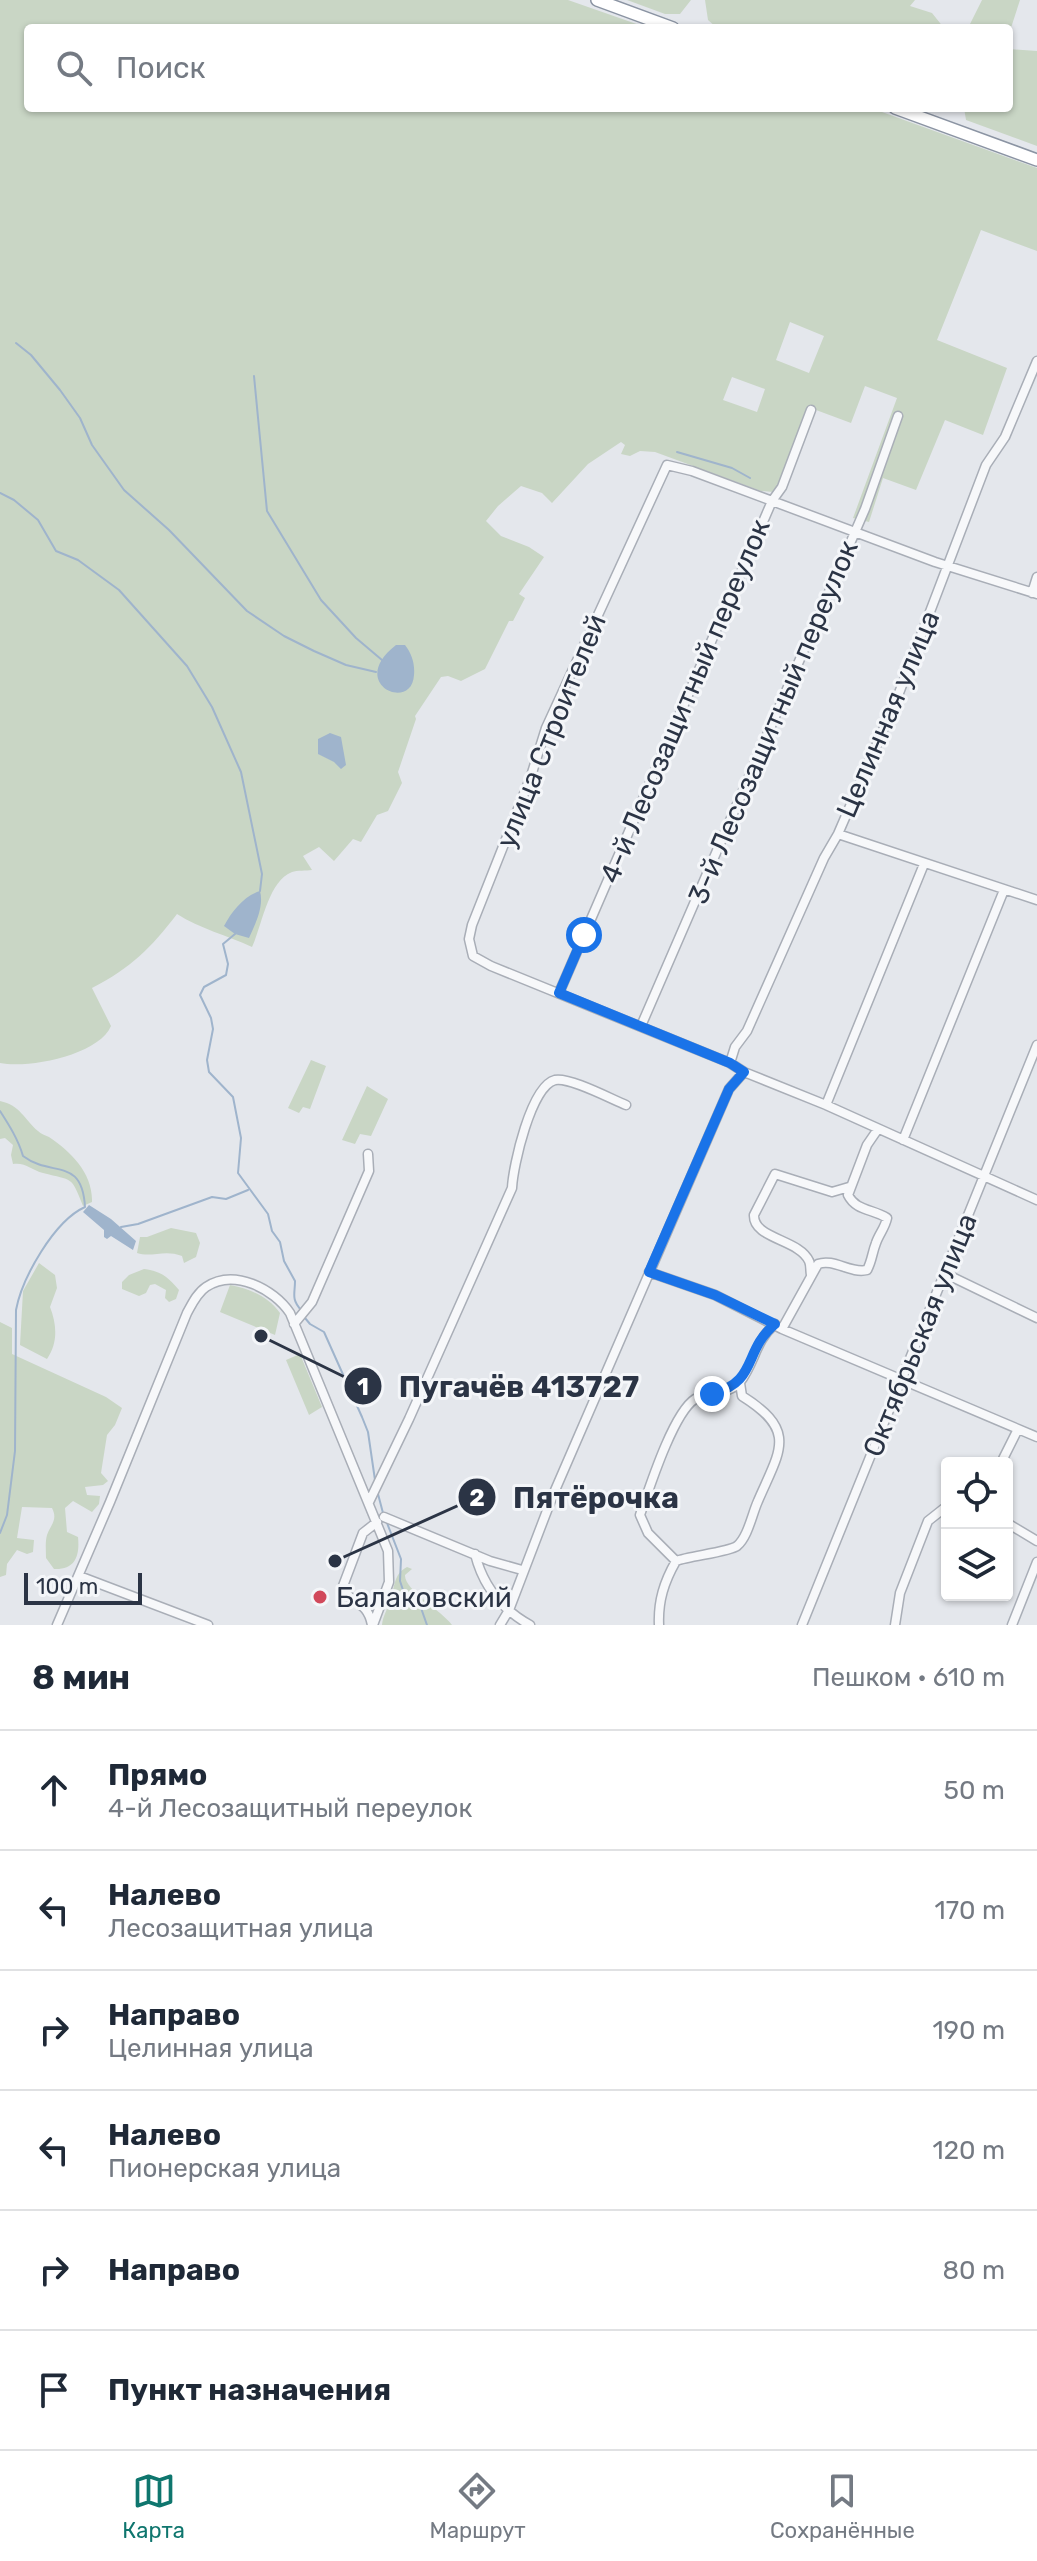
<!DOCTYPE html>
<html lang="ru">
<meta charset="utf-8">
<style>
:root{--surface:#fff;--page:#f6f6f7;--text:#1f2937;--muted:#747a83;--line:#e0e1e3;--accent:#0f766e}
body{margin:0;font-family:Rubik,sans-serif;background:var(--page);color:var(--text)}
.controls{position:absolute;right:24px;bottom:24px;display:grid;overflow:hidden;border-radius:8px;box-shadow:0 2px 6px #0004}
.controls button{width:72px;height:72px;display:grid;place-items:center;padding:0;border:0;border-bottom:2px solid var(--line);background:var(--surface);color:var(--text);font:40px sans-serif}
.scale{position:absolute;left:24px;bottom:20px;width:118px;box-sizing:border-box;padding-left:8px;border:4px solid #2b3445;border-top:0;font-size:22px;line-height:28px;white-space:nowrap;color:#2b3445;-webkit-text-stroke:6px #f4f6f9;paint-order:stroke}
.stop{position:absolute;width:24px;height:24px;margin:-18px;border:6px solid #1a73e8;border-radius:50%;background:#fff}
.stop.end{background:#1a73e8;border-color:#fff;box-shadow:0 2px 8px #0008}
.list{margin:0;padding:0;list-style:none}
h2{display:flex;justify-content:space-between;align-items:center;height:104px;margin:0;padding:0 32px;font-size:34px}
h2 small{font-size:26px;font-weight:400;color:var(--muted)}
.list li{display:grid;grid-template-columns:52px 1fr auto;gap:24px;align-items:center;box-sizing:border-box;height:120px;padding:0 32px;border-top:2px solid var(--line)}
.list b{display:block;font-size:30px;white-space:nowrap}
.list p{margin:0;font-size:26px;white-space:nowrap;color:var(--muted)}
.list em{font-size:26px;font-style:normal;color:var(--muted)}
.icon{flex:none;width:44px;height:44px;fill:none;stroke:currentColor;stroke-width:2;stroke-linecap:round;stroke-linejoin:round}
.map{position:relative;flex:none;width:1037px;height:1625px;overflow:hidden}
.search{position:absolute;background:var(--surface);box-shadow:0 2px 6px #0004;left:24px;right:24px;top:24px;height:88px;display:flex;align-items:center;gap:20px;box-sizing:border-box;padding:0 28px;border-radius:8px;color:var(--muted);font-size:30px}
.sheet{height:824px;background:var(--surface)}
nav{display:flex;justify-content:space-around;align-items:center;box-sizing:border-box;height:112px;border-top:2px solid var(--line);background:var(--surface);font-size:22px;color:var(--muted)}
nav a{display:grid;justify-items:center;gap:4px}
nav .on{color:var(--accent)}
.map>svg:first-child{display:block}
.green{fill:#c9d6c5;fill-rule:evenodd}
.water{fill:#9fb4cc}
.lines{fill:none;stroke-linecap:round;stroke-linejoin:round}
.stream{stroke:#9fb4cc;stroke-width:2}
.minor-casing{stroke:#a9aeb7;stroke-width:11}
.highway-casing{stroke:#8b94a3;stroke-width:14}
.minor{stroke:#f7f8fa;stroke-width:8}
.highway{stroke:#fff;stroke-width:11}
.route{stroke:#1a73e8;stroke-width:10}
.poi-dot{fill:#d1495b;stroke:#f4f6f9;stroke-width:3}
.labels{text-anchor:middle;dominant-baseline:central;stroke-width:6;stroke-linejoin:round;paint-order:stroke}
.street-label{font-size:28px;fill:#2b3445;stroke:#f4f6f9}
.poi-label{font-size:28px;fill:#2b3445;stroke:#f4f6f9;text-anchor:start}
.leader{fill:none;stroke:#2b3445;stroke-width:3}
.callout-dot{fill:#2b3445;stroke:#f4f6f9;stroke-width:3}
.mark-label{font-size:24px;text-anchor:middle;font-weight:bold;fill:#fff}
.callout-label{font-size:30px;text-anchor:middle;font-weight:bold;fill:#2b3445;stroke:#f4f6f9;stroke-width:6;stroke-linejoin:round;paint-order:stroke}
</style>
<div class="map">
<svg width="1037" height="1625" viewBox="0 0 1037 1625">
<rect width="100%" height="100%" fill="#e4e7ec"/>
<path class="green" d="M 0,0 L 568,0 L 648,28 L 28,28 L 28,108 L 871,108 L 1037,168 L 1037,251 L 981,230 L 937,340 L 1007,368 L 983,435 L 945,420 L 916,490 L 883,478 L 869,522 L 853,518 L 897,398 L 865,386 L 851,423 L 816,410 L 784,493 L 761,491 L 655,452 L 640,451 L 630,456 L 621,454 L 625,445 L 621,442 L 588,464 L 552,503 L 542,493 L 521,486 L 498,506 L 486,521 L 501,536 L 529,547 L 544,557 L 519,594 L 525,598 L 513,621 L 509,621 L 485,669 L 461,681 L 448,676 L 441,677 L 415,716 L 416,719 L 398,772 L 402,783 L 388,811 L 377,815 L 361,842 L 353,839 L 334,861 L 319,847 L 303,856 L 312,870 C 306,871 297,870 292,872 C 268,881 262,926 252,947 C 227,935 200,929 177,914 C 151,948 131,968 92,988 L 111,1026 C 99,1055 28,1069 0,1063 ZM 790,322 L 824,336 L 809,373 L 776,360 ZM 732,377 L 765,389 L 757,412 L 723,400 Z
M 627,0 L 691,0 L 680,14 L 665,14 Z
M 705,0 L 915,0 L 910,6 L 932,13 L 944,28 L 717,28 L 708,20 Z
M 982,0 L 1020,0 L 1009,34 L 1009,28 L 968,28 Z
M 1009,49 L 1037,51 L 1037,146 L 966,120 L 964,108 L 1009,108 Z
M 311,1060 L 326,1066 L 310,1109 L 303,1107 L 299,1113 L 288,1108 Z
M 367,1086 L 388,1099 L 371,1136 L 360,1134 L 355,1144 L 342,1140 Z
M 0,1101 C 20,1105 25,1120 38,1131 C 41,1134 45,1135 49,1137 C 71,1152 93,1173 92,1202 L 83,1206 C 71,1175 73,1181 43,1173 C 32,1170 25,1162 13,1164 L 11,1155 L 13,1145 L 5,1138 L 0,1139 Z
M 171,1228 L 196,1233 L 200,1243 L 196,1257 L 184,1263 L 182,1256 C 164,1249 152,1258 137,1253 L 140,1237 L 147,1237 Z
M 39,1263 L 55,1275 L 57,1288 L 50,1307 C 57,1325 58,1343 47,1359 L 20,1345 L 23,1291 Z
M 144,1269 C 161,1271 168,1277 179,1290 L 176,1299 L 169,1302 L 165,1298 L 166,1290 L 155,1284 L 150,1285 L 146,1293 L 139,1296 L 122,1289 L 122,1282 L 129,1275 Z
M 230,1285 C 250,1289 268,1296 280,1313 L 275,1335 L 220,1312 Z
M 0,1322 L 12,1328 L 12,1354 L 106,1397 L 122,1408 L 115,1425 L 107,1435 L 101,1473 L 108,1481 L 103,1485 L 85,1487 L 87,1495 L 100,1496 L 99,1504 L 92,1512 L 73,1501 L 65,1508 L 67,1532 L 78,1537 C 80,1556 75,1570 54,1569 L 46,1558 C 46,1551 45,1542 47,1535 C 51,1524 58,1520 52,1508 L 22,1507 L 17,1538 L 34,1540 L 33,1552 L 27,1554 L 17,1550 L 7,1564 L 6,1575 L 0,1577 Z
M 300,1354 L 322,1407 L 309,1415 L 286,1360 Z
M 407,1567 L 412,1569 L 405,1575 C 404,1590 441,1610 452,1625 L 382,1625 C 383,1615 387,1611 390,1601 C 395,1588 393,1574 407,1567 Z"/>
<path class="water" d="M 396,645 L 405,645 C 412,654 415,664 414,675 C 412,713 346,684 396,645 Z
M 330,733 L 341,737 L 346,765 L 341,769 L 334,762 L 318,754 L 318,739 Z
M 260,891 C 264,906 256,923 249,938 L 235,934 L 224,926 C 232,911 244,896 260,891 Z
M 89,1205 L 111,1219 L 136,1241 L 133,1250 L 111,1236 L 107,1239 L 104,1237 L 104,1230 L 83,1212 Z"/>
<g class="lines">
<path class="stream" d="M 16,343 L 31,355 L 60,390 L 80,418 L 92,445 L 124,490 L 169,530 L 247,611 L 284,636 L 314,651 L 346,665 L 376,672
M 254,376 L 267,511 L 321,600 L 356,638 L 382,660
M 677,452 L 732,468 L 750,478
M 0,493 L 14,500 L 38,520 L 56,551 L 78,560 L 119,590 L 187,666 L 212,707 L 241,772 L 262,874 L 260,891
M 235,934 L 223,944 L 228,964 L 226,975 L 204,987 L 200,995 L 211,1018 L 213,1029 L 207,1060 L 209,1072 L 233,1097 L 241,1138 L 238,1173 L 268,1214 L 272,1231 L 280,1242 L 284,1261 L 295,1281 C 295,1294 291,1299 301,1310
M 0,1111 C 9,1125 18,1139 23,1156 C 52,1178 82,1156 85,1207 C 54,1221 22,1278 16,1310 L 15,1451 L 7,1515 L 0,1533
M 121,1227 L 138,1224 L 212,1197 L 226,1199 L 248,1190
M 305,1318 L 310,1324 L 324,1332 L 362,1417 L 368,1432 L 375,1480
M 378,1494 L 383,1513
M 387,1523 L 401,1559 L 400,1581 L 403,1590 L 421,1608 L 427,1625"/>
<defs>
<path id="minor" d="M 1032,593 L 1037,577
M 1037,594 L 935,562 L 692,471 L 667,465 L 546,728 L 531,776 L 472,925 L 469,939 L 473,956 L 491,966 L 730,1063 L 744,1072 L 826,1105 L 1037,1200
M 838,834 L 1037,900
M 559,993 L 772,501 L 782,487 L 811,410
M 641,1026 L 865,509 L 898,416
M 730,1063 L 735,1047 L 747,1031 L 824,858 L 838,834 L 899,693 L 986,465 L 1005,437 L 1037,361
M 826,1105 L 924,864
M 903,1140 L 1004,890
M 649,1272 L 715,1295 L 782,1329 L 1037,1437
M 946,1274 L 1037,1318
M 811,1275 C 810,1270 811,1265 809,1261 C 799,1239 753,1239 754,1215 L 775,1174 L 832,1192 L 849,1187
M 294,1324 L 312,1302 L 369,1171 L 368,1154
M 782,1329 L 818,1264 C 834,1258 850,1274 867,1270 C 872,1261 872,1253 876,1243 C 879,1234 885,1228 887,1218 C 873,1209 856,1211 848,1195 L 867,1145 L 878,1129
M 1001,1463 L 1018,1429
M 369,1502 L 409,1419 L 512,1188 C 513,1166 531,1086 555,1080 C 570,1077 611,1099 626,1105
M 384,1517 L 490,1561 L 522,1570
M 1007,1523 L 1037,1541
M 475,1554 C 483,1586 501,1609 530,1625
M 676,1561 L 648,1533 L 640,1515 C 649,1489 673,1413 695,1399 C 708,1391 729,1395 740,1382 C 755,1363 755,1341 775,1324
M 79,1576 L 208,1625
M 57,1625 L 110,1502 L 187,1313 C 192,1304 197,1293 206,1287 C 234,1268 274,1289 290,1313 L 388,1551 L 389,1582 L 373,1625
M 372,1625 C 367,1598 348,1605 343,1586 L 363,1533 L 377,1522
M 500,1625 L 509,1610 L 553,1495 L 729,1089 L 744,1072
M 659,1625 C 658,1601 664,1582 676,1561 C 689,1556 729,1552 737,1546 C 748,1537 752,1514 758,1501 C 780,1450 798,1431 742,1396 L 740,1383
M 802,1625 L 1037,1045
M 895,1625 L 900,1593 L 928,1521 L 947,1506
M 1012,1625 L 1037,1562"/>
<path id="highway" d="M 597,0 L 673,28
M 895,108 L 1037,160"/>
</defs>
<use href="#minor" class="minor-casing"/>
<use href="#highway" class="highway-casing"/>
<use href="#minor" class="minor"/>
<use href="#highway" class="highway"/>
</g>
<g class="lines">
<path class="route" d="M 584,935 L 559,993 L 730,1063 L 744,1072 L 729,1089 L 649,1272 L 715,1295 L 775,1324 C 742,1352 759,1381 712,1394"/>
</g>
<circle class="poi-dot" cx="320" cy="1597" r="8"/>
<g class="labels">
<g class="street-label">
<text transform="translate(685 701) rotate(-67)">4-й Лесозащитный переулок</text>
<text transform="translate(888 714) rotate(-67)">Целинная улица</text>
<text transform="translate(773 722) rotate(-67)">3-й Лесозащитный переулок</text>
<text transform="translate(551 731) rotate(-68)">улица Строителей</text>
<text transform="translate(920 1335) rotate(-68)">Октябрьская улица</text>
</g>
<g class="poi-label">
<text x="336" y="1597">Балаковский</text>
</g>
</g>
<path class="leader" d="M261 1336L363 1386M335 1561L477 1497"/>
<g class="callout-dot">
<circle cx="261" cy="1336" r="8"/>
<circle cx="335" cy="1561" r="8"/>
<circle cx="363" cy="1386" r="20"/>
<circle cx="477" cy="1497" r="20"/>
</g>
<g class="mark-label">
<text x="363" y="1395">1</text>
<text x="477" y="1506">2</text>
</g>
<g class="callout-label">
<text x="519" y="1397">Пугачёв 413727</text>
<text x="596" y="1508">Пятёрочка</text>
</g>
</svg>
<div class="controls">
<button><svg class="icon" aria-label="locate" viewBox="0 0 24 24"><circle cx="12" cy="12" r="6"/><path d="M12 2v4M12 18v4M2 12h4M18 12h4"/></svg></button>
<button><svg class="icon" aria-label="layers" viewBox="0 0 24 24"><path d="M12 4l9 5-9 5-9-5zM3 14l9 5 9-5"/></svg></button>
</div>
<div class="scale">100 m</div>
<div class="stop" style="left:584px;top:935px"></div>
<div class="stop end" style="left:712px;top:1394px"></div>
<div class="search"><svg class="icon" aria-label="search" viewBox="0 0 24 24"><circle cx="10" cy="10" r="6"/><path d="M15 15l6 6"/></svg>Поиск</div>
</div>
<section class="sheet">
<h2>8 мин<small>Пешком · 610 m</small></h2>
<ul class="list">
<li><svg class="icon" aria-label="ahead" viewBox="0 0 24 24"><path d="M12 20V5M6 11l6-6 6 6"/></svg><div><b>Прямо</b><p>4-й Лесозащитный переулок</p></div><em>50 m</em></li>
<li><svg class="icon" aria-label="left" viewBox="0 0 24 24"><path d="M17 20v-9H6M10 6l-5 5 5 5"/></svg><div><b>Налево</b><p>Лесозащитная улица</p></div><em>170 m</em></li>
<li><svg class="icon" aria-label="right" viewBox="0 0 24 24"><path d="M7 20v-9h11M14 6l5 5-5 5"/></svg><div><b>Направо</b><p>Целинная улица</p></div><em>190 m</em></li>
<li><svg class="icon" aria-label="left" viewBox="0 0 24 24"><path d="M17 20v-9H6M10 6l-5 5 5 5"/></svg><div><b>Налево</b><p>Пионерская улица</p></div><em>120 m</em></li>
<li><svg class="icon" aria-label="right" viewBox="0 0 24 24"><path d="M7 20v-9h11M14 6l5 5-5 5"/></svg><div><b>Направо</b></div><em>80 m</em></li>
<li><svg class="icon" aria-label="arrive" viewBox="0 0 24 24"><path d="M6 21V4h12l-3 4 3 4H6"/></svg><div><b>Пункт назначения</b></div></li>
</ul>
</section>
<nav>
<a class="on"><svg class="icon" aria-label="map" viewBox="0 0 24 24"><path d="M3 6l6-2 6 2 6-2v14l-6 2-6-2-6 2zM9 4v14M15 6v14"/></svg>Карта</a>
<a><svg class="icon" aria-label="directions" viewBox="0 0 24 24"><path d="M12 3l9 9-9 9-9-9zM9 14v-3h6M13 9l2 2-2 2"/></svg>Маршрут</a>
<a><svg class="icon" aria-label="saved" viewBox="0 0 24 24"><path d="M7 4h10v16l-5-4-5 4z"/></svg>Сохранённые</a>
</nav>
